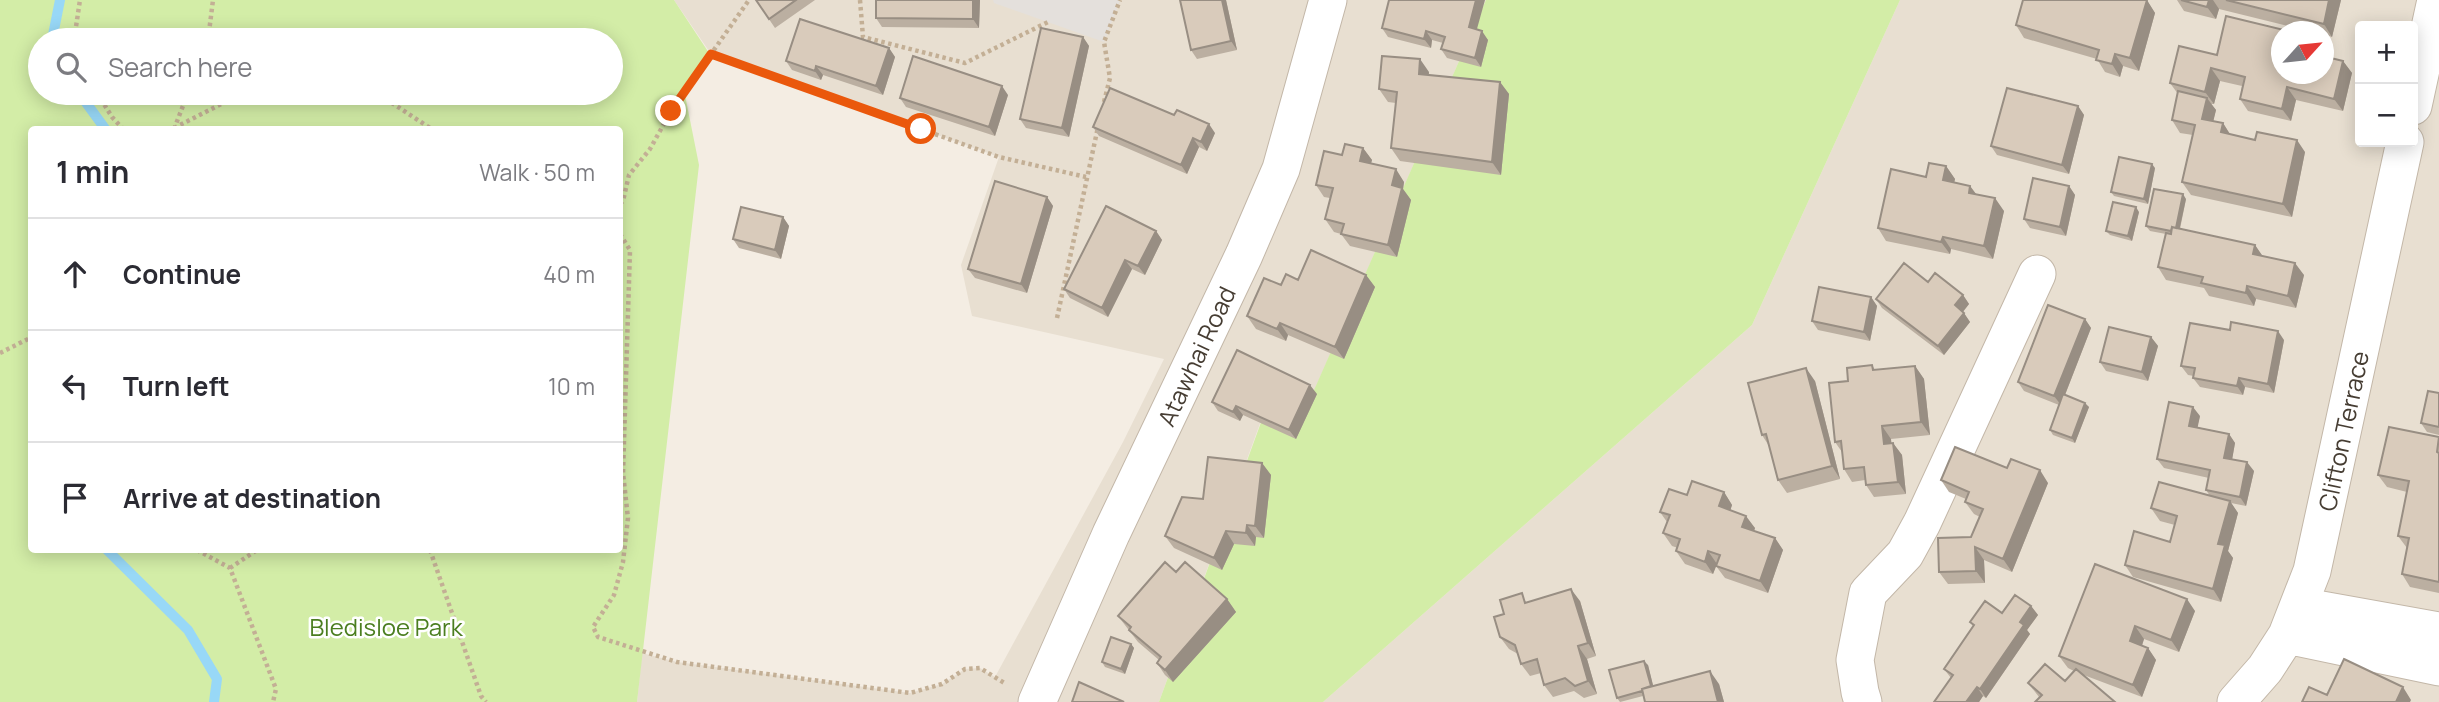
<!DOCTYPE html>
<meta charset="utf-8">
<style>
:root{--surface:#fff;--page:#f2f2f3;--text:#2b2b33;--muted:#7c7c81;--line:#e1e1e2}
body{margin:0;font-family:Manrope,sans-serif;background:var(--page);color:var(--text)}
.controls{position:absolute;right:21px;top:21px;display:grid;overflow:hidden;border-radius:7px;box-shadow:0 4px 18px #0003}
.controls button{width:63px;height:63px;display:grid;place-items:center;padding:0;border:0;border-bottom:2px solid var(--line);background:var(--surface);color:var(--text);font:35px sans-serif}
.compass{position:absolute;left:2271px;top:21px;width:63px;height:63px;border-radius:50%;background:var(--surface);box-shadow:0 4px 18px #0003;rotate:63deg}
.stop{position:absolute;width:21px;height:21px;margin:-16px;border:5px solid #ea580c;border-radius:50%;background:#fff}
.stop.end{background:#ea580c;border-color:#fff;box-shadow:0 2px 7px #0008}
.list{margin:0;padding:0;list-style:none}
h2{display:flex;justify-content:space-between;align-items:center;height:91px;margin:0;padding:0 28px;font-size:30px}
h2 small{font-size:23px;font-weight:400;color:var(--muted)}
.list li{display:grid;grid-template-columns:46px 1fr auto;gap:21px;align-items:center;box-sizing:border-box;height:112px;padding:0 28px;border-top:2px solid var(--line)}
.list b{display:block;font-size:26px;white-space:nowrap}
.list em{font-size:23px;font-style:normal;color:var(--muted)}
.icon{flex:none;width:38px;height:38px;fill:none;stroke:currentColor;stroke-width:2;stroke-linecap:round;stroke-linejoin:round}
.map{position:relative;flex:none;width:2439px;height:702px;overflow:hidden}
.search{position:absolute;background:var(--surface);box-shadow:0 4px 18px #0003;left:28px;top:28px;width:595px;height:77px;display:flex;align-items:center;gap:18px;box-sizing:border-box;padding:0 24px;border-radius:38px;color:var(--muted);font-size:26px}
.panel{position:absolute;background:var(--surface);box-shadow:0 4px 18px #0003;left:28px;top:126px;width:595px;height:427px;border-radius:7px}
.map>svg:first-child{display:block}
.residential{fill:#e8dfd1;fill-rule:evenodd}
.green{fill:#d3eda7;fill-rule:evenodd}
.parking{fill:#e4e0dc}
.lines{fill:none;stroke-linecap:round;stroke-linejoin:round}
.stream{stroke:#98d8f7;stroke-width:10}
.minor-casing{stroke:#c3b7a8;stroke-width:39}
.path{stroke:#c3af95;stroke-width:4.5;stroke-dasharray:3.5 3.5;stroke-linecap:butt}
.minor{stroke:#fff;stroke-width:37}
.wall{fill:#bbafa1}
.shaded-wall{fill:#988e83}
.building{fill:#d9cbbb;stroke:#988e83;stroke-width:2}
.route{stroke:#ea580c;stroke-width:9}
.labels{text-anchor:middle;dominant-baseline:central;stroke-width:5;stroke-linejoin:round;paint-order:stroke}
.street-label{font-size:24px;fill:#463d33;stroke:#fff}
.park-label{font-size:24px;fill:#4b7e20;stroke:#fff}
</style>
<div class="map">
<svg width="2439" height="702" viewBox="0 0 2439 702">
<rect width="100%" height="100%" fill="#f4ede3"/>
<path class="residential" d="M 674,0 L 1486,0 L 1307,407 L 1270,396 L 1159,702 L 637,702 L 642,653 L 677,662 L 910,693 L 942,684 L 965,669 L 980,668 L 995,677 L 1123,442 L 1164,359 L 972,316 L 961,265 L 999,157 L 711,54 Z
M 1900,0 L 2439,0 L 2439,702 L 1323,702 L 1752,325 ZM 2360,26 L 2413,26 L 2413,142 L 2360,142 ZM 2282,32 L 2324,32 L 2324,74 L 2282,74 Z"/>
<path class="green" d="M 0,0 L 674,0 L 711,56 L 685,95 L 699,165 L 637,702 L 0,702 ZM 40,40 L 611,40 L 611,93 L 40,93 ZM 32,130 L 620,130 L 620,550 L 32,550 Z
M 1486,0 L 1900,0 L 1752,325 L 1323,702 L 1159,702 L 1271,395 L 1307,406 Z"/>
<path class="parking" d="M 993,0 L 1120,0 L 1104,42 L 994,3 Z"/>
<g class="lines">
<path class="stream" d="M 52,40 L 60,0
M 79,93 L 106,130
M 107,550 L 188,630 L 217,679 L 214,702"/>
<defs>
<path id="minor" d="M 2413,106 L 2436,0
M 2299,606 L 2439,631
M 2287,635 L 2439,667
M 1037,702 L 1111,534 L 1244,255 L 1281,169 L 1328,0
M 1863,702 L 1860,692 L 1855,660 L 1868,593 L 1905,554 L 1922,523 L 2037,274
M 2236,702 L 2265,669 L 2287,635 L 2312,571 L 2405,142"/>
</defs>
<use href="#minor" class="minor-casing"/>
<path class="path" d="M 860,0 L 863,37 L 965,63 L 1048,22
M 74,40 L 80,0
M 208,40 L 213,0
M 711,54 L 999,157 L 1086,177
M 97,93 L 112,117 L 124,130
M 294,93 L 392,103 L 433,130
M 1104,102 L 1110,78 L 1104,42 L 1120,0
M 174,128 L 243,93
M 174,129 L 188,93
M 620,204 L 623,201 L 629,175 L 650,149 L 671,111 L 749,0
M 620,234 L 630,250 L 623,473 L 628,518 L 623,562 L 614,595 L 593,627 L 598,637 L 677,662 L 910,693 L 942,684 L 965,669 L 980,668 L 1006,684
M 1057,318 L 1098,127
M 0,353 L 32,337
M 197,550 L 230,568 L 276,689 L 273,702
M 430,550 L 481,696 L 486,702
M 230,568 L 257,550"/>
<use href="#minor" class="minor"/>
</g>
<path class="wall" d="M 756,0 L 815,0 L 775,28 Z
M 876,0 L 980,0 L 979,28 L 882,27 L 876,18 Z
M 1180,0 L 1226,0 L 1237,50 L 1197,59 L 1191,50 Z
M 2177,0 L 2341,0 L 2332,37 L 2323,34 L 2323,32 L 2312,32 L 2219,9 L 2216,19 L 2184,11 Z
M 2147,1 L 2155,13 L 2139,71 L 2123,66 L 2120,77 L 2105,72 L 2097,59 L 2024,38 L 2016,25 Z
M 1382,28 L 1477,29 L 1488,40 L 1481,67 L 1447,58 L 1441,49 L 1443,43 L 1432,40 L 1431,48 L 1388,37 Z
M 1083,37 L 1089,46 L 1069,137 L 1026,128 L 1020,119 Z
M 889,48 L 895,57 L 883,95 L 823,75 L 821,80 L 792,70 L 786,61 Z
M 2217,55 L 2281,74 L 2343,61 L 2352,73 L 2343,111 L 2296,100 L 2291,121 L 2248,111 L 2240,99 L 2242,86 L 2220,81 L 2214,104 L 2211,104 L 2216,110 L 2213,121 L 2223,123 L 2230,134 L 2305,152 L 2292,217 L 2191,195 L 2182,182 L 2193,135 L 2180,133 L 2172,120 L 2178,94 L 2170,83 Z
M 1429,72 L 1429,75 L 1500,82 L 1509,94 L 1501,175 L 1400,161 L 1391,148 L 1396,103 L 1388,102 L 1379,89 Z
M 1008,95 L 995,136 L 906,107 L 900,98 Z
M 2078,106 L 2084,115 L 2069,174 L 1997,155 L 1991,146 Z
M 1093,127 L 1215,133 L 1207,151 L 1199,147 L 1187,174 L 1099,136 Z
M 1363,148 L 1372,160 L 1371,163 L 1404,182 L 1403,189 L 1411,200 L 1397,257 L 1350,246 L 1341,234 L 1334,232 L 1325,219 L 1330,198 L 1324,197 L 1316,185 L 1342,155 Z
M 1946,166 L 1955,179 L 1954,182 L 1970,186 L 1976,194 L 2004,211 L 1993,259 L 1951,249 L 1950,254 L 1886,241 L 1878,228 L 1926,177 Z
M 2155,168 L 2148,204 L 2114,196 L 2111,192 Z
M 2069,186 L 2075,195 L 2066,236 L 2030,228 L 2024,219 Z
M 1047,197 L 1053,206 L 1027,293 L 975,278 L 968,269 Z
M 2186,199 L 2180,229 L 2255,245 L 2262,256 L 2304,275 L 2296,308 L 2256,299 L 2254,306 L 2209,296 L 2204,288 L 2166,280 L 2158,267 L 2166,234 L 2150,231 L 2146,226 Z
M 2139,212 L 2132,241 L 2110,235 L 2106,231 Z
M 783,217 L 789,226 L 781,259 L 739,248 L 733,239 Z
M 1156,231 L 1162,240 L 1145,275 L 1132,269 L 1108,317 L 1070,298 L 1064,289 Z
M 1366,275 L 1375,287 L 1344,359 L 1288,335 L 1286,341 L 1256,329 L 1247,316 L 1281,285 Z
M 1928,282 L 1963,295 L 1969,304 L 1963,312 L 1970,322 L 1944,355 L 1882,308 L 1876,299 Z
M 1871,297 L 1877,306 L 1870,341 L 1818,330 L 1812,321 Z
M 2085,319 L 2091,328 L 2065,395 L 2089,407 L 2075,443 L 2053,435 L 2050,430 L 2059,405 L 2024,391 L 2018,382 Z
M 2151,337 L 2158,346 L 2148,381 L 2106,371 L 2100,362 Z
M 2284,340 L 2274,393 L 2245,387 L 2243,395 L 2200,387 L 2193,378 L 2194,376 L 2188,375 L 2181,366 Z
M 1872,365 L 1875,370 L 1915,366 L 1924,379 L 1930,435 L 1891,439 L 1891,443 L 1893,443 L 1902,455 L 1906,494 L 1874,497 L 1866,485 L 1865,480 L 1852,482 L 1844,469 L 1842,452 L 1835,442 L 1848,381 Z
M 1815,381 L 1840,479 L 1787,493 L 1778,480 L 1769,446 L 1762,435 Z
M 2439,393 L 2439,435 L 2427,432 L 2421,423 Z
M 1317,394 L 1296,439 L 1243,415 L 1240,421 L 1218,411 L 1212,402 Z
M 2200,416 L 2197,427 L 2229,434 L 2235,443 L 2232,459 L 2254,471 L 2246,506 L 2231,503 L 2238,513 L 2228,551 L 2233,558 L 2221,602 L 2133,577 L 2125,565 L 2170,542 L 2175,525 L 2160,521 L 2151,508 L 2210,496 L 2206,490 L 2209,478 L 2164,468 L 2157,459 Z
M 2439,437 L 2439,593 L 2410,587 L 2402,574 L 2407,548 L 2398,536 L 2407,492 L 2387,487 L 2378,475 Z
M 1262,463 L 1271,475 L 1264,538 L 1256,537 L 1255,546 L 1234,544 L 1222,570 L 1174,548 L 1165,536 L 1203,499 Z
M 2007,468 L 2048,483 L 2012,572 L 1984,560 L 1985,583 L 1948,584 L 1939,572 L 1971,537 L 1980,517 L 1974,514 L 1965,502 L 1966,499 L 1949,492 L 1941,480 Z
M 1724,492 L 1732,505 L 1730,510 L 1755,528 L 1754,531 L 1775,538 L 1783,550 L 1768,593 L 1725,578 L 1716,566 L 1713,574 L 1685,564 L 1676,551 L 1678,548 L 1672,546 L 1663,533 L 1667,522 L 1660,512 L 1687,495 Z
M 2095,564 L 2195,611 L 2179,652 L 2144,639 L 2142,646 L 2148,648 L 2156,660 L 2142,697 L 2081,674 L 2039,697 L 2028,683 L 2065,681 L 2074,671 L 2068,668 L 2059,656 Z
M 1227,599 L 1236,612 L 1173,682 L 1165,675 L 1157,663 L 1159,660 L 1138,642 L 1118,616 Z
M 1580,601 L 1596,656 L 1587,659 L 1597,694 L 1584,698 L 1574,691 L 1553,697 L 1544,685 L 1541,673 L 1530,676 L 1521,664 L 1518,654 L 1509,649 L 1500,637 L 1529,602 Z
M 2031,606 L 2038,615 L 2027,630 L 2030,634 L 1986,698 L 1983,696 L 1979,702 L 1934,702 L 1951,678 L 1944,669 L 1973,626 L 1970,622 Z
M 1131,644 L 1134,648 L 1125,674 L 1105,667 L 1102,662 Z
M 1648,665 L 1653,686 L 1719,684 L 1724,702 L 1645,702 L 1643,696 L 1620,702 L 1617,698 Z"/>
<path class="shaded-wall" d="M 973,0 L 980,0 L 979,28 L 973,19 Z
M 1222,0 L 1226,0 L 1237,50 L 1231,41 Z
M 1476,0 L 1485,0 L 1475,36 L 1469,27 Z
M 2138,0 L 2147,0 L 2155,13 L 2139,71 L 2130,58 Z
M 2209,0 L 2213,0 L 2219,9 L 2216,19 L 2207,7 Z
M 2329,0 L 2341,0 L 2332,37 L 2324,24 Z
M 1426,31 L 1432,40 L 1431,48 L 1424,39 Z
M 1482,31 L 1488,40 L 1481,67 L 1475,58 Z
M 1083,37 L 1089,46 L 1069,137 L 1062,128 Z
M 889,48 L 895,57 L 883,95 L 876,86 Z
M 2115,54 L 2123,66 L 2120,77 L 2112,64 Z
M 1420,59 L 1429,72 L 1427,86 L 1419,74 Z
M 2343,61 L 2352,73 L 2343,111 L 2334,99 Z
M 816,66 L 823,75 L 821,80 L 815,71 Z
M 2211,68 L 2220,81 L 2214,104 L 2205,92 Z
M 1500,82 L 1509,94 L 1501,175 L 1492,162 Z
M 1002,86 L 1008,95 L 995,136 L 989,127 Z
M 2287,87 L 2296,100 L 2291,121 L 2282,109 Z
M 2207,98 L 2216,110 L 2211,131 L 2202,119 Z
M 2078,106 L 2084,115 L 2069,174 L 2062,165 Z
M 2223,123 L 2231,136 L 2221,132 Z
M 1209,124 L 1215,133 L 1207,151 L 1201,142 Z
M 1193,138 L 1199,147 L 1187,174 L 1181,165 Z
M 2297,140 L 2305,152 L 2292,217 L 2283,204 Z
M 1363,148 L 1372,160 L 1368,173 L 1360,161 Z
M 2152,164 L 2155,168 L 2148,204 L 2144,199 Z
M 1946,166 L 1955,179 L 1952,193 L 1943,180 Z
M 1396,169 L 1404,182 L 1403,189 L 1411,200 L 1397,257 L 1388,245 L 1392,185 Z
M 1970,186 L 1979,198 L 1969,193 Z
M 2069,186 L 2075,195 L 2066,236 L 2060,227 Z
M 2183,194 L 2186,199 L 2178,236 L 2175,232 Z
M 1047,197 L 1053,206 L 1027,293 L 1021,284 Z
M 1995,198 L 2004,211 L 1993,259 L 1984,246 Z
M 2136,207 L 2139,212 L 2132,241 L 2128,236 Z
M 783,217 L 789,226 L 781,259 L 775,250 Z
M 1156,231 L 1162,240 L 1145,275 L 1138,266 Z
M 1943,237 L 1951,249 L 1950,254 L 1941,242 Z
M 2255,245 L 2264,258 L 2253,254 Z
M 1125,260 L 1132,269 L 1108,317 L 1102,308 Z
M 2295,263 L 2304,275 L 2296,308 L 2288,296 Z
M 1366,275 L 1375,287 L 1344,359 L 1335,347 Z
M 2247,286 L 2256,299 L 2254,306 L 2246,293 Z
M 1963,295 L 1969,304 L 1961,314 L 1955,305 Z
M 1871,297 L 1877,306 L 1870,341 L 1864,332 Z
M 1964,313 L 1970,322 L 1944,355 L 1938,346 Z
M 2085,319 L 2091,328 L 2061,405 L 2054,396 Z
M 1280,323 L 1288,335 L 1286,341 L 1277,329 Z
M 2278,331 L 2284,340 L 2274,393 L 2268,384 Z
M 2151,337 L 2158,346 L 2148,381 L 2142,372 Z
M 1915,366 L 1924,379 L 1930,435 L 1921,422 Z
M 1806,368 L 1815,381 L 1840,479 L 1832,466 Z
M 2239,378 L 2245,387 L 2243,395 L 2237,386 Z
M 1310,385 L 1317,394 L 1296,439 L 1289,430 Z
M 2085,403 L 2089,407 L 2075,443 L 2072,438 Z
M 1236,406 L 1243,415 L 1240,421 L 1233,412 Z
M 2193,407 L 2200,416 L 2196,435 L 2189,426 Z
M 1882,426 L 1891,439 L 1893,456 L 1884,444 Z
M 2229,434 L 2235,443 L 2231,466 L 2224,458 Z
M 1893,443 L 1902,455 L 1906,494 L 1898,482 Z
M 2247,462 L 2254,471 L 2246,506 L 2240,497 Z
M 1262,463 L 1271,475 L 1264,538 L 1255,526 Z
M 2040,470 L 2048,483 L 2012,572 L 2003,559 Z
M 1724,492 L 1732,505 L 1728,518 L 1719,506 Z
M 2230,501 L 2238,513 L 2228,551 L 2233,558 L 2221,602 L 2213,589 L 2218,544 Z
M 1746,516 L 1755,528 L 1751,539 L 1742,527 Z
M 1247,525 L 1256,537 L 1255,546 L 1246,533 Z
M 1226,531 L 1234,544 L 1222,570 L 1214,558 Z
M 1775,538 L 1783,550 L 1768,593 L 1760,581 Z
M 1975,547 L 1984,560 L 1985,583 L 1976,571 Z
M 1708,551 L 1717,564 L 1713,574 L 1705,562 Z
M 1571,589 L 1580,601 L 1596,656 L 1588,643 Z
M 1227,599 L 1236,612 L 1173,682 L 1165,670 Z
M 2187,599 L 2195,611 L 2179,652 L 2171,640 Z
M 2031,606 L 2038,615 L 2027,630 L 2030,634 L 1986,698 L 1980,689 L 2020,622 Z
M 2135,626 L 2144,639 L 2139,654 L 2130,641 Z
M 1131,644 L 1134,648 L 1125,674 L 1121,669 Z
M 1578,646 L 1587,659 L 1597,694 L 1588,681 Z
M 2148,648 L 2156,660 L 2142,697 L 2133,685 Z
M 1644,661 L 1648,665 L 1655,693 L 1652,688 Z
M 1710,671 L 1719,684 L 1724,702 L 1718,702 Z
M 1977,687 L 1983,696 L 1979,702 L 1966,702 Z
M 2403,687 L 2411,700 L 2410,702 L 2396,702 Z"/>
<path class="building" d="M 756,0 L 796,0 L 769,19 Z
M 876,0 L 973,0 L 973,19 L 876,18 Z
M 1180,0 L 1222,0 L 1231,41 L 1191,50 Z
M 1389,0 L 1476,0 L 1469,27 L 1482,31 L 1475,58 L 1441,49 L 1445,37 L 1426,31 L 1424,39 L 1382,28 Z
M 2023,0 L 2147,0 L 2130,58 L 2115,54 L 2112,64 L 2096,60 L 2099,50 L 2016,25 Z
M 2181,0 L 2209,0 L 2207,7 Z
M 2226,0 L 2329,0 L 2324,24 Z
M 2226,16 L 2292,32 L 2281,32 L 2281,74 L 2323,74 L 2323,56 L 2343,61 L 2334,99 L 2287,87 L 2282,109 L 2240,99 L 2245,77 L 2211,68 L 2205,92 L 2170,83 L 2179,46 L 2217,55 Z
M 800,19 L 889,48 L 876,86 L 816,66 L 815,71 L 786,61 Z
M 1041,28 L 1083,37 L 1062,128 L 1020,119 Z
M 913,56 L 1002,86 L 989,127 L 900,98 Z
M 1382,56 L 1420,59 L 1419,74 L 1500,82 L 1492,162 L 1391,148 L 1397,92 L 1379,89 Z
M 1110,88 L 1174,115 L 1177,110 L 1209,124 L 1201,142 L 1193,138 L 1181,165 L 1093,127 Z
M 2007,88 L 2078,106 L 2062,165 L 1991,146 Z
M 2178,91 L 2207,98 L 2202,119 L 2223,123 L 2221,132 L 2255,140 L 2257,132 L 2297,140 L 2283,204 L 2182,182 L 2195,125 L 2172,120 Z
M 1345,144 L 1363,148 L 1360,161 L 1396,169 L 1392,185 L 1402,188 L 1388,245 L 1341,234 L 1344,224 L 1325,219 L 1333,188 L 1316,185 L 1324,151 L 1342,155 Z
M 2119,157 L 2152,164 L 2144,199 L 2111,192 Z
M 1929,163 L 1946,166 L 1943,180 L 1970,186 L 1969,193 L 1995,198 L 1984,246 L 1943,237 L 1941,242 L 1878,228 L 1891,169 L 1926,177 Z
M 2033,178 L 2069,186 L 2060,227 L 2024,219 Z
M 995,181 L 1047,197 L 1021,284 L 968,269 Z
M 2154,189 L 2183,194 L 2176,228 L 2172,227 L 2171,231 L 2146,226 Z
M 2113,202 L 2136,207 L 2128,236 L 2106,231 Z
M 1106,206 L 1156,231 L 1138,266 L 1125,260 L 1102,308 L 1064,289 Z
M 741,207 L 783,217 L 775,250 L 733,239 Z
M 2172,227 L 2255,245 L 2253,254 L 2295,263 L 2288,296 L 2247,286 L 2246,293 L 2201,283 L 2203,277 L 2158,267 L 2166,233 L 2171,234 Z
M 1311,250 L 1366,275 L 1335,347 L 1280,323 L 1277,329 L 1247,316 L 1264,278 L 1281,285 L 1286,274 L 1298,280 Z
M 1904,263 L 1928,282 L 1935,273 L 1963,295 L 1955,305 L 1964,313 L 1938,346 L 1876,299 Z
M 1819,287 L 1871,297 L 1864,332 L 1812,321 Z
M 2048,305 L 2085,319 L 2054,396 L 2018,382 Z
M 2231,322 L 2278,331 L 2268,384 L 2239,378 L 2237,386 L 2193,378 L 2195,368 L 2181,366 L 2190,323 L 2230,330 Z
M 2109,327 L 2151,337 L 2142,372 L 2100,362 Z
M 1237,350 L 1310,385 L 1289,430 L 1236,406 L 1233,412 L 1212,402 Z
M 1872,365 L 1873,370 L 1915,366 L 1921,422 L 1882,426 L 1884,444 L 1893,443 L 1898,482 L 1866,485 L 1864,467 L 1844,469 L 1841,441 L 1835,442 L 1829,383 L 1848,381 L 1847,368 Z
M 1806,368 L 1832,466 L 1778,480 L 1766,434 L 1762,435 L 1748,383 Z
M 2428,391 L 2439,393 L 2439,427 L 2421,423 Z
M 2063,394 L 2085,403 L 2072,438 L 2050,430 Z
M 2169,402 L 2193,407 L 2189,426 L 2229,434 L 2224,458 L 2247,462 L 2240,497 L 2206,490 L 2210,470 L 2157,459 Z
M 2389,427 L 2439,437 L 2437,452 L 2439,453 L 2439,582 L 2402,574 L 2409,538 L 2398,536 L 2409,481 L 2378,475 Z
M 1955,447 L 2007,468 L 2011,459 L 2040,470 L 2003,559 L 1975,547 L 1976,571 L 1939,572 L 1938,538 L 1971,537 L 1983,509 L 1965,502 L 1969,492 L 1941,480 Z
M 1208,457 L 1262,463 L 1255,526 L 1247,525 L 1246,533 L 1226,531 L 1214,558 L 1165,536 L 1182,497 L 1203,499 Z
M 1692,481 L 1724,492 L 1719,506 L 1746,516 L 1742,527 L 1775,538 L 1760,581 L 1716,566 L 1720,555 L 1708,551 L 1705,562 L 1676,551 L 1680,539 L 1663,533 L 1670,515 L 1660,512 L 1669,489 L 1687,495 Z
M 2159,482 L 2230,501 L 2218,544 L 2225,545 L 2213,589 L 2125,565 L 2134,531 L 2170,542 L 2177,516 L 2151,508 Z
M 1165,562 L 1176,572 L 1185,562 L 1227,599 L 1165,670 L 1157,663 L 1161,657 L 1129,630 L 1131,627 L 1118,616 Z
M 2095,564 L 2187,599 L 2171,640 L 2135,626 L 2130,641 L 2148,648 L 2133,685 L 2059,656 Z
M 1571,589 L 1588,643 L 1578,646 L 1588,681 L 1575,686 L 1565,678 L 1544,685 L 1537,659 L 1521,664 L 1515,645 L 1500,637 L 1494,617 L 1504,614 L 1500,600 L 1522,593 L 1525,603 Z
M 2015,595 L 2031,606 L 2020,622 L 2024,625 L 1980,689 L 1977,687 L 1966,702 L 1934,702 L 1953,675 L 1944,669 L 1974,625 L 1970,622 L 1985,601 L 2002,613 Z
M 1111,637 L 1131,644 L 1121,669 L 1102,662 Z
M 2344,659 L 2403,687 L 2396,702 L 2302,702 L 2309,687 L 2327,695 Z
M 1644,661 L 1651,686 L 1642,689 L 1642,691 L 1617,698 L 1609,670 Z
M 2045,664 L 2065,681 L 2076,669 L 2115,702 L 2035,702 L 2042,695 L 2028,683 Z
M 1710,671 L 1718,702 L 1645,702 L 1642,689 Z
M 1079,682 L 1124,702 L 1072,702 Z"/>
<g class="lines">
<path class="route" d="M 671,111 L 711,54 L 921,129"/>
</g>
<g class="labels">
<g class="street-label">
<text transform="translate(1196 356) rotate(-65)">Atawhai Road</text>
<text transform="translate(2343 431) rotate(-78)">Clifton Terrace</text>
</g>
<g class="park-label">
<text x="386" y="626">Bledisloe Park</text>
</g>
</g>
</svg>
<div class="controls">
<button>+</button>
<button>−</button>
</div>
<svg class="compass" viewBox="-18 -18 36 36"><path d="M0-13l5 13h-10z" fill="#e53935"/><path d="M0 13l5-13h-10z" fill="#7c7c81"/></svg>
<div class="stop" style="left:921px;top:129px"></div>
<div class="stop end" style="left:671px;top:111px"></div>
<div class="search"><svg class="icon" aria-label="search" viewBox="0 0 24 24"><circle cx="10" cy="10" r="6"/><path d="M15 15l6 6"/></svg>Search here</div>
<section class="panel">
<h2>1 min<small>Walk · 50 m</small></h2>
<ul class="list">
<li><svg class="icon" aria-label="ahead" viewBox="0 0 24 24"><path d="M12 20V5M6 11l6-6 6 6"/></svg><div><b>Continue</b></div><em>40 m</em></li>
<li><svg class="icon" aria-label="left" viewBox="0 0 24 24"><path d="M17 20v-9H6M10 6l-5 5 5 5"/></svg><div><b>Turn left</b></div><em>10 m</em></li>
<li><svg class="icon" aria-label="arrive" viewBox="0 0 24 24"><path d="M6 21V4h12l-3 4 3 4H6"/></svg><div><b>Arrive at destination</b></div></li>
</ul>
</section>
</div>
